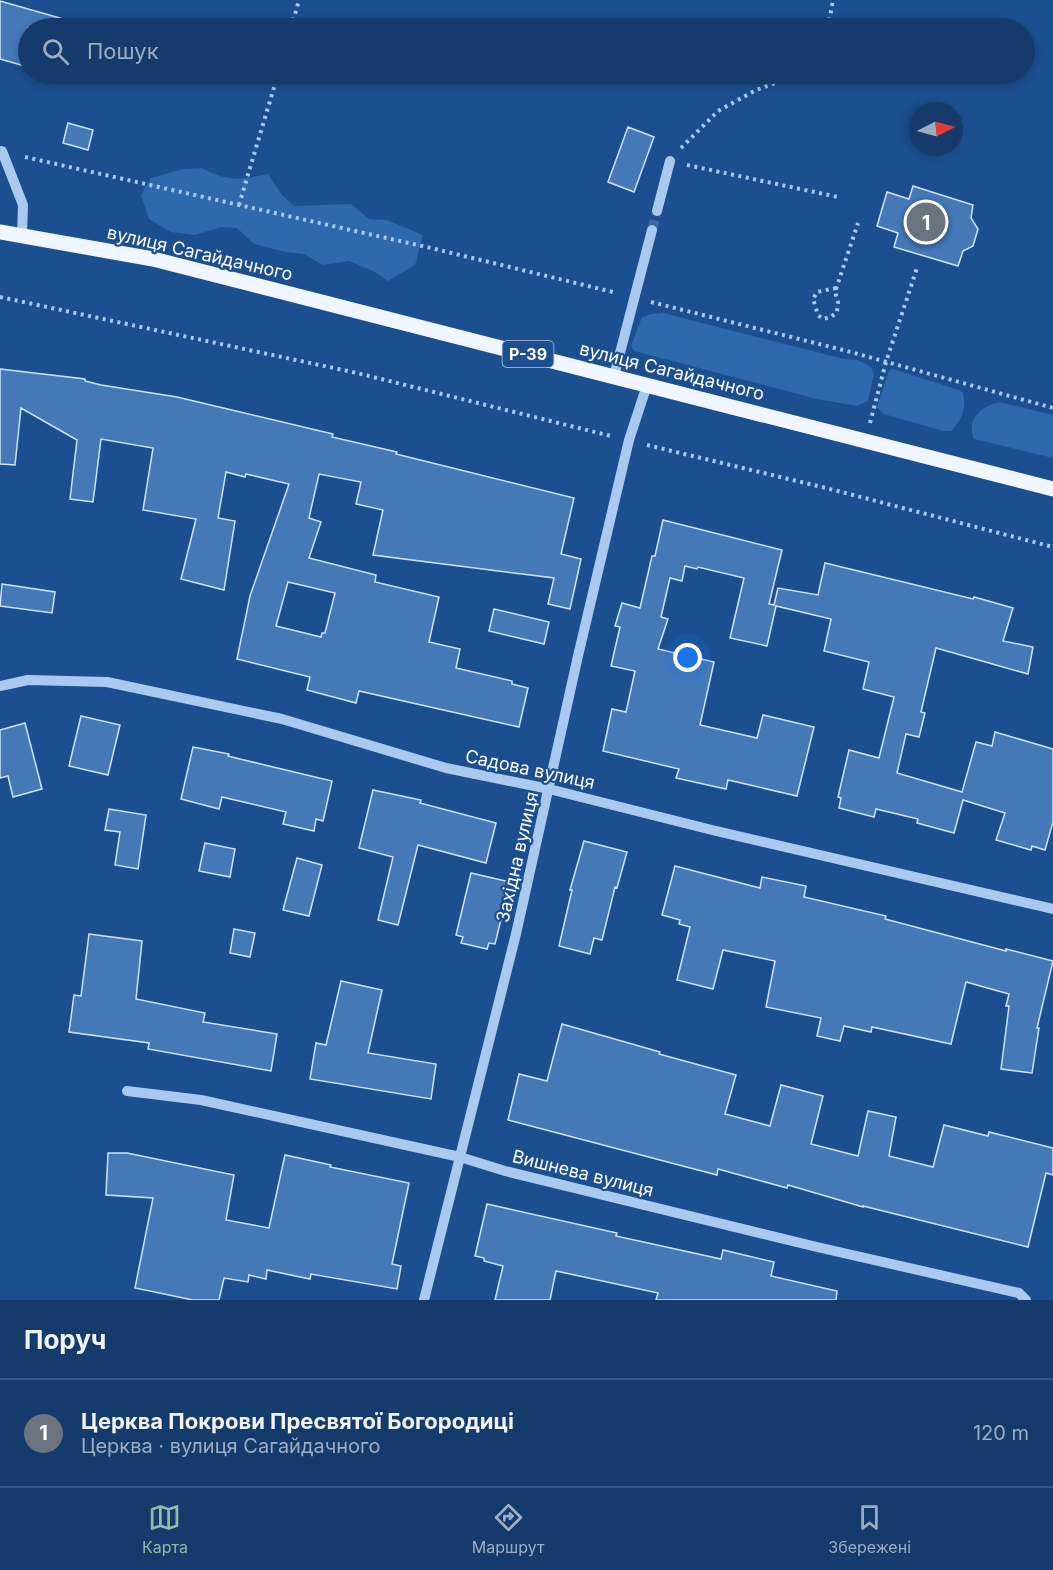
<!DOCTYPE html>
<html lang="uk">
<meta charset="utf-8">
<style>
:root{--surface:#143b6b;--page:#214673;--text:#f1f3f6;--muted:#9dadc1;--line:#33557e;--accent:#8abfa5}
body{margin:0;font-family:Inter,sans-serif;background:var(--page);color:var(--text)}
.compass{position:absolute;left:909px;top:102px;width:54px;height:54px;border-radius:50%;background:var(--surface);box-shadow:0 3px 9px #0003;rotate:84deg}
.you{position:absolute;left:688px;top:658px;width:21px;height:21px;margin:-15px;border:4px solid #fff;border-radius:50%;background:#1a73e8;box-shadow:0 0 0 9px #1a73e833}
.badge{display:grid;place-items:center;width:39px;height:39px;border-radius:50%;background:var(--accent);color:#fff;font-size:20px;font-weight:700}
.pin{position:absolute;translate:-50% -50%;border:3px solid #fff;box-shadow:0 2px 6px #0006}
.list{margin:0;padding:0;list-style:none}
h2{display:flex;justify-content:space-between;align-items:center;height:78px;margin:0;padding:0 24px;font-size:26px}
h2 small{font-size:20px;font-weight:400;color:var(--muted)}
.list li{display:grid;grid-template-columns:39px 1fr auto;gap:18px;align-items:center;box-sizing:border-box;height:108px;padding:0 24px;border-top:2px solid var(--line)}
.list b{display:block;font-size:22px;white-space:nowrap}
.list p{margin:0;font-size:20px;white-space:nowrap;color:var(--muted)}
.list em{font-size:20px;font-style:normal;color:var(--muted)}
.icon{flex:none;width:33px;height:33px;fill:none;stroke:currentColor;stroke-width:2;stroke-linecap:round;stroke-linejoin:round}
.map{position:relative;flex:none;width:1053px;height:1300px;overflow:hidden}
.search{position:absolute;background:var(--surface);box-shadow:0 3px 9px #0003;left:18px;right:18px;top:18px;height:66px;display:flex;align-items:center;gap:15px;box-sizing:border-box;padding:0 21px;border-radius:33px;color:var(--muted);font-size:22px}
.sheet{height:186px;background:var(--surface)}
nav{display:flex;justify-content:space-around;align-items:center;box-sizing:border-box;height:84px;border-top:2px solid var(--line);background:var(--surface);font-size:16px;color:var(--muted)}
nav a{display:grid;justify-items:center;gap:3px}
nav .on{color:var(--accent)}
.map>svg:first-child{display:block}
.green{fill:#2e69ad}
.building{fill:#4478b7;stroke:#cfe3fa;stroke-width:1.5;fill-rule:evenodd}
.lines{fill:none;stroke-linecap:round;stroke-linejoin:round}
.minor-tunnel{stroke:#3d69a0;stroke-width:10;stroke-dasharray:10 5;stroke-linecap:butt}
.path{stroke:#a9c9ee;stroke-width:4;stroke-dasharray:3 4.5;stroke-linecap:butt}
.minor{stroke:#a9c9ee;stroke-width:10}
.major{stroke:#f0f6ff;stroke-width:15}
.labels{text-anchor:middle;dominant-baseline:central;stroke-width:4.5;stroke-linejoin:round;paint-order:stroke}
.shield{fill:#1b4f8f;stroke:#bbcadd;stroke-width:1.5}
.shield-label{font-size:16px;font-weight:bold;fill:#fff}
.street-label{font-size:18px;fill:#fff;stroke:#1b4f8f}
</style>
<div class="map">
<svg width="1053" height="1300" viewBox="0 0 1053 1300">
<rect width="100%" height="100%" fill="#1b4f8f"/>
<path class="green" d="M 202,168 C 230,182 238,180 268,174 L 282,195 L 294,206 L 351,204 L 369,219 L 387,220 L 423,235 L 415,265 L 388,281 L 375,272 L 349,261 L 323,265 L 304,254 L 285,252 L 254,244 L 237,228 L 221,227 L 195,235 L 171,232 L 149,219 L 141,195 L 151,178 L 183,169 Z
M 663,313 L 844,359 L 858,360 L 871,367 L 874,374 L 868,401 L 857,406 L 817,399 L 634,351 L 631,346 L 642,317 L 652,314 Z
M 893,369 L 962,391 C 968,405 962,420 951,431 L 943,431 L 884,414 L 877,407 L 889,370 Z
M 999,402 L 1053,415 L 1053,458 L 974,439 C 966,420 980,407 999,402 Z"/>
<path class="building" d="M 0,1 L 74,22 L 74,28 L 28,28 L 28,67 L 0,59 Z
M 68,123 L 93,130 L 88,150 L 63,143 Z
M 628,127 L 654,137 L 634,192 L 608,182 Z
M 913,186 L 973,205 L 971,218 L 978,229 L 973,246 L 963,251 L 958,266 L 894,247 L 898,233 L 877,226 L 887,192 L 909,199 Z
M 0,369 L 85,379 L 85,381 L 101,385 L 177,397 L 333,434 L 332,437 L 397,452 L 396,454 L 574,498 L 561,554 L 581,559 L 570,609 L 548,604 L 554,578 L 373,555 L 383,510 L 356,504 L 361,482 L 319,474 L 309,518 L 321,522 L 309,558 L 376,575 L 375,582 L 439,597 L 429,642 L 460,649 L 456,668 L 512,681 L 512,684 L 528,688 L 519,727 L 359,691 L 356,703 L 307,690 L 310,677 L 237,659 L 250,596 L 289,484 L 246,474 L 245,477 L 226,472 L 218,518 L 235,521 L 224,590 L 181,579 L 196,519 L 143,510 L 153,448 L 101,439 L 93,502 L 70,499 L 77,440 L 21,408 L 15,465 L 0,464 ZM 288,582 L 335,593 L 325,633 L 322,633 L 321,637 L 276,626 Z
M 663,520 L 782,550 L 769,604 L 774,605 L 778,588 L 818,595 L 825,563 L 973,599 L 974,597 L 1013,608 L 1003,641 L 1033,647 L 1028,674 L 936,648 L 921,712 L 925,713 L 919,737 L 906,734 L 897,773 L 962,792 L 976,742 L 992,746 L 995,732 L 1053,749 L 1053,822 L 1045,850 L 1032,846 L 1031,850 L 996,840 L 1005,813 L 963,800 L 954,833 L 917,823 L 918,819 L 876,809 L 874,817 L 839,808 L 841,798 L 838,797 L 849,750 L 879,758 L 894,697 L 863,689 L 869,662 L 824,651 L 831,619 L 776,606 L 767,646 L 730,638 L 744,578 L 698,567 L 697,569 L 685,566 L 682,581 L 670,578 L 661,617 L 668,619 L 658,649 L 714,662 L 700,725 L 757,738 L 763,715 L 814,727 L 797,796 L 728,780 L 726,789 L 676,778 L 679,769 L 603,751 L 612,709 L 626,712 L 635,671 L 611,666 L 620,627 L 615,626 L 622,603 L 640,608 L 652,556 L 655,556 Z
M 2,584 L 55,592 L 52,613 L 0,606 Z
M 494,609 L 549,622 L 544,644 L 489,631 Z
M 81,716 L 120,725 L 108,775 L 69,766 Z
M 25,723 L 42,789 L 13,797 L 8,776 L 0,778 L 0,730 Z
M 193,747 L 229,754 L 228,756 L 244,760 L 332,781 L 323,821 L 316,819 L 314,831 L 283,824 L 286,812 L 222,797 L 219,809 L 181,799 Z
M 373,790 L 421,800 L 420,803 L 496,823 L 486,863 L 418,845 L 398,925 L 378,920 L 393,857 L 359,848 Z
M 109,809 L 146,815 L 138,869 L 115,865 L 120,832 L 105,830 Z
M 584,841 L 627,852 L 617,888 L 615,887 L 602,940 L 594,938 L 590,954 L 559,946 L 572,890 L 570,890 Z
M 205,843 L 235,849 L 230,877 L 199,871 Z
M 297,858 L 322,865 L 309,916 L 283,910 Z
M 675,866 L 760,888 L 762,877 L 806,886 L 804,897 L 886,916 L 885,919 L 1006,951 L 1006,949 L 1053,961 L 1037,1028 L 1039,1028 L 1032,1073 L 1001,1069 L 1009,1006 L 1006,1006 L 1009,994 L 966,982 L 951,1044 L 872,1027 L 871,1032 L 844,1026 L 840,1041 L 817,1036 L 821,1018 L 766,1007 L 775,961 L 723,950 L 713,989 L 677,980 L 690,927 L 679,924 L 680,920 L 662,915 Z
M 471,873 L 510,882 L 495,944 L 489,943 L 487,949 L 461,943 L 463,937 L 456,935 Z
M 234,929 L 255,933 L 250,957 L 230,953 Z
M 89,934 L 142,941 L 136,999 L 205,1013 L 203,1022 L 277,1034 L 271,1071 L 148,1049 L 149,1043 L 69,1032 L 74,995 L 81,996 Z
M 341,981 L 382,990 L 368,1053 L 436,1064 L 431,1099 L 310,1079 L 316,1043 L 326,1045 Z
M 562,1024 L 660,1052 L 659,1054 L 736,1075 L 725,1114 L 770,1126 L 781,1085 L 823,1096 L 811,1144 L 858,1156 L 868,1111 L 896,1117 L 889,1156 L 933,1167 L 944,1125 L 988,1136 L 989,1132 L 1053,1148 L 1053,1175 L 1046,1173 L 1028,1247 L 863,1206 L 863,1207 L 788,1185 L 787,1188 L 718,1169 L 717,1175 L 508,1120 L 519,1074 L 547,1081 Z
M 108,1153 L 127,1153 L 234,1175 L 226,1220 L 269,1228 L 285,1155 L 331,1165 L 330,1167 L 409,1183 L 392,1264 L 401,1266 L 397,1289 L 311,1274 L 310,1279 L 267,1270 L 266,1279 L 249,1275 L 248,1282 L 224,1278 L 219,1300 L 193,1300 L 135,1288 L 153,1198 L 106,1195 Z
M 487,1204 L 617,1233 L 616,1236 L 721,1259 L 723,1250 L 774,1262 L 771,1276 L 837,1291 L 836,1300 L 656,1300 L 658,1293 L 556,1271 L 550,1300 L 495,1300 L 503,1266 L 484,1261 L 484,1258 L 475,1256 Z"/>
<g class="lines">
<path class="minor-tunnel" d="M 652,230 L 657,211"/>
<path class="path" d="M 291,28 L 299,0
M 828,28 L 833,0
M 681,148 L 718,111 L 756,90 L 801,74
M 25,157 L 431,248 L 617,293
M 687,165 L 838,197
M 239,205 L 278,74
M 836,288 L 817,292 L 813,299 L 818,315 L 823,319 L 831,317 L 837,312 L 838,302 L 835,292 L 858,223
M 0,297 L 357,373 L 611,436
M 651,302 L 847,351 L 1053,408
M 870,423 L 886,362 L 917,268
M 647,445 L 826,488 L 1053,547"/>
<path class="minor" d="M 2,151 L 23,205 L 22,235
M 657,211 L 670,161
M 614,376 L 652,230
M 0,686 L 28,680 L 107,682 L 282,719 L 446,768 L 549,789 L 712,830 L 1053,909
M 127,1091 L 201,1100 L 460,1157 L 505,1171 L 817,1247 L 1019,1293 L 1026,1300
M 424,1300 L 516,934 L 578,656 L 629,440 L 647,385"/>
<path class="major" d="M 0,232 L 153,259 L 1053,489"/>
</g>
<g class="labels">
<rect class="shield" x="502.5" y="341" width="51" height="26" rx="4.5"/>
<g class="shield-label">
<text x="528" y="354">Р-39</text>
</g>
<g class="street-label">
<text transform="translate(200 253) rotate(13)">вулиця Сагайдачного</text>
<text transform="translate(672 371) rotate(14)">вулиця Сагайдачного</text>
<text transform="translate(530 769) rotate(12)">Садова вулиця</text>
<text transform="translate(517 857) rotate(-77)">Західна вулиця</text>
<text transform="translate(583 1173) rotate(14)">Вишнева вулиця</text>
</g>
</g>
</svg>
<svg class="compass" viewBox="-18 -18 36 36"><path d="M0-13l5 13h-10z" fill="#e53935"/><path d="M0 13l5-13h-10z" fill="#9dadc1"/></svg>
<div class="you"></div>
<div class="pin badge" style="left:926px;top:222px;background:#6b7280">1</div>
<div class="search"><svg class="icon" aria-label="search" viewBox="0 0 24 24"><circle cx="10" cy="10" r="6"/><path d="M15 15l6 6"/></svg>Пошук</div>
</div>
<section class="sheet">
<h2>Поруч<small></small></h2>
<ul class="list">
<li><span class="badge" style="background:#6b7280">1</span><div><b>Церква Покрови Пресвятої Богородиці</b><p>Церква · вулиця Сагайдачного</p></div><em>120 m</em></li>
</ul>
</section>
<nav>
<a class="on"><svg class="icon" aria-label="map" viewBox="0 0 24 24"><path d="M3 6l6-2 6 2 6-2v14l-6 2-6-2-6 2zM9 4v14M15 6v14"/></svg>Карта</a>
<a><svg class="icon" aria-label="directions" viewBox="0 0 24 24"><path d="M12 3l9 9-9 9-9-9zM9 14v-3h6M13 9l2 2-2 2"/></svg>Маршрут</a>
<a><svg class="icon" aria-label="saved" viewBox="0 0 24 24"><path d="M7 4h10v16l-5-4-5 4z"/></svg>Збережені</a>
</nav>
